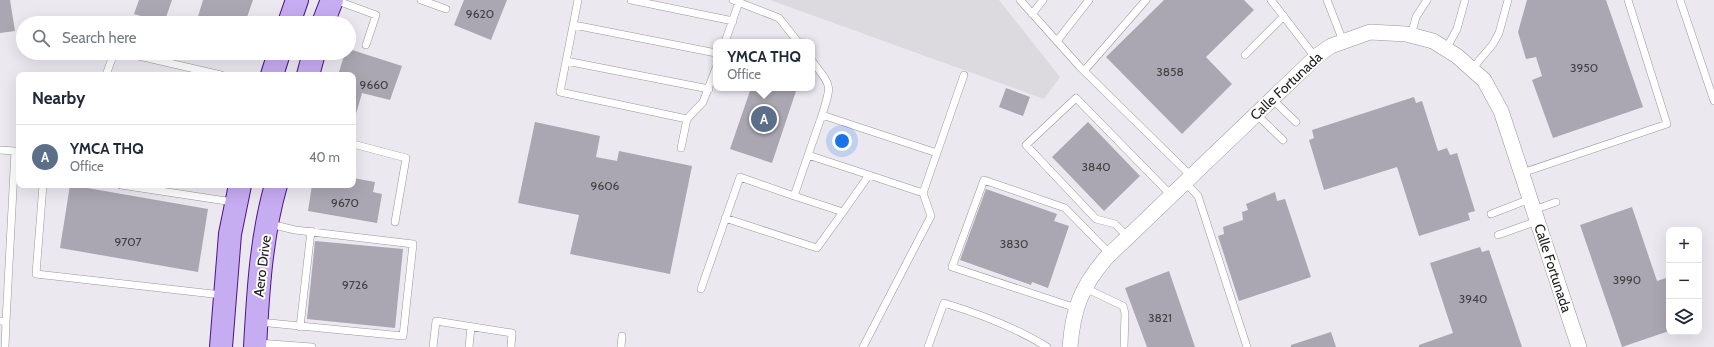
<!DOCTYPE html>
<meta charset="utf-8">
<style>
:root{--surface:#fff;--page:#f6f6f7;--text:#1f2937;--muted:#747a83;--line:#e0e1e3;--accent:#1a73e8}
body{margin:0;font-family:Cabin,sans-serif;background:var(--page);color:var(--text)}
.controls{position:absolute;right:12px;bottom:12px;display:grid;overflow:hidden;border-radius:8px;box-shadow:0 4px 16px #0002}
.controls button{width:36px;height:36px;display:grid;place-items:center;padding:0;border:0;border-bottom:1px solid var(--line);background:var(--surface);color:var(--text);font:20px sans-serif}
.you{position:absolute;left:842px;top:141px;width:14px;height:14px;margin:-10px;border:3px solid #fff;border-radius:50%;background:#1a73e8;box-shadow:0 0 0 6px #1a73e833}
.badge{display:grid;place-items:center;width:26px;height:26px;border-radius:50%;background:var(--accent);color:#fff;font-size:13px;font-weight:700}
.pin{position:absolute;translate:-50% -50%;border:2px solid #fff;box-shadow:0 1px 4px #0006}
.popup{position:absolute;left:713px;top:39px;width:102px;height:52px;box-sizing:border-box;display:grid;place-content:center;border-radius:8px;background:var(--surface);filter:drop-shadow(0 1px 3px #0005);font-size:13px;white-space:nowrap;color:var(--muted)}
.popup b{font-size:15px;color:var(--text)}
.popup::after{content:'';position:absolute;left:50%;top:100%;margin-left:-8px;border:8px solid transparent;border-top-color:var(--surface)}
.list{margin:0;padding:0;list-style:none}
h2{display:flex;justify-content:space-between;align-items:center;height:52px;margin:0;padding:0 16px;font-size:17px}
h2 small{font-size:13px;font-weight:400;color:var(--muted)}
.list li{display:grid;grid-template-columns:26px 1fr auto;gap:12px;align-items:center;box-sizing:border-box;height:64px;padding:0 16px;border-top:1px solid var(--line)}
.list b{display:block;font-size:15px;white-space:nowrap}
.list p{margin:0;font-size:13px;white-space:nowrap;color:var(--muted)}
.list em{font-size:13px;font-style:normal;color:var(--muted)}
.icon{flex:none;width:22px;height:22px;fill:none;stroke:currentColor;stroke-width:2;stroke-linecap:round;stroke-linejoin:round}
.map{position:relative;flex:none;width:1714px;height:347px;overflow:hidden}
.search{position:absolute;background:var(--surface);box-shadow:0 4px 16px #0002;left:16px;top:16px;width:340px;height:44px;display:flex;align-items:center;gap:10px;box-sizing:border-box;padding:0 14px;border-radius:22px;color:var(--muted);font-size:15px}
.panel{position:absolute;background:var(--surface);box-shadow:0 4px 16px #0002;left:16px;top:72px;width:340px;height:116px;border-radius:8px}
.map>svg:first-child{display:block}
.airport{fill:#dcd9df}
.building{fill:#aaa7b2}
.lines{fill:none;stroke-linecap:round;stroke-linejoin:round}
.service-casing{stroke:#979797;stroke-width:8}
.minor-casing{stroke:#979797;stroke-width:16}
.primary-casing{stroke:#4d138a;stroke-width:24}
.service{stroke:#fff;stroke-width:7}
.minor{stroke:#fff;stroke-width:15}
.primary{stroke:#c6acf1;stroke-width:22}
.labels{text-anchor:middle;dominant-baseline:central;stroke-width:4;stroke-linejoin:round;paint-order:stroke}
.number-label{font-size:12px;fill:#424244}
.street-label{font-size:14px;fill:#202020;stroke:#fff}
</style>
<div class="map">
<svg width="1714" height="347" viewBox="0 0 1714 347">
<rect width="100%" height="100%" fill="#ece8f0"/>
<path class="airport" d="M 770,0 L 999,0 L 1060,77 L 1044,99 Z"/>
<path class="building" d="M 0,0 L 10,0 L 15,31 L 0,33 Z
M 139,0 L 172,0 L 164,23 L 134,14 Z
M 203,0 L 253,0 L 245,23 L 196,23 Z
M 464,0 L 507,0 L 491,40 L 454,25 Z
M 1164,0 L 1244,0 L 1254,10 L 1206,57 L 1232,84 L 1182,134 L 1106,57 Z
M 1527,0 L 1606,0 L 1643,107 L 1553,138 L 1532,80 L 1542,76 L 1536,57 L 1526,59 L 1518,32 Z
M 349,49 L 402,66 L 390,100 L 362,93 L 356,114 L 353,114 L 353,75 L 338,75 L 345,53 L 349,53 Z
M 751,88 L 797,88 L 772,163 L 730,149 Z
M 1006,88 L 1030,97 L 1023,116 L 999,107 Z
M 1414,97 L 1416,103 L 1422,101 L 1438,151 L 1447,148 L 1450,155 L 1457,153 L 1475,211 L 1468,213 L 1470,220 L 1419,236 L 1397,167 L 1324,190 L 1309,140 L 1314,138 L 1312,130 Z
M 535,122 L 600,136 L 596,157 L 617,161 L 619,151 L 692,166 L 670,274 L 570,254 L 579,215 L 518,203 Z
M 1088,122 L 1140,176 L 1104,211 L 1052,157 Z
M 353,178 L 375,182 L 373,192 L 382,194 L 377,223 L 308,211 L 312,185 L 353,185 Z
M 70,185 L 208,209 L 198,272 L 60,248 Z
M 986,189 L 1057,214 L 1054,221 L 1069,226 L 1048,288 L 1032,282 L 1031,285 L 960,260 Z
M 1275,192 L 1277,201 L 1285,199 L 1311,277 L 1239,301 L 1218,236 L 1224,234 L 1223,227 L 1243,220 L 1242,212 L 1248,210 L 1246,204 Z
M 1632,207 L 1657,281 L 1669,277 L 1669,331 L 1622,347 L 1580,225 Z
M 315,241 L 403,249 L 395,328 L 307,319 Z
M 1480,247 L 1482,252 L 1489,250 L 1522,347 L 1419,347 L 1419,345 L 1453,333 L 1430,263 Z
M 1169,271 L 1195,347 L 1147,347 L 1125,288 Z
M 1331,332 L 1336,347 L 1291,347 L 1291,345 Z"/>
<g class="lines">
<defs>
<path id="service" d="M 335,0 L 376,15 L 366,45
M 421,0 L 446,9
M 578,0 L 560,92 L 687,119
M 631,0 L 733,21
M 733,0 L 779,18 L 798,42
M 1020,0 L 1080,67 L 1191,176
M 1271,0 L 1315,57
M 1327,0 L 1343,41
M 1680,0 L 1714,101
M 1032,14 L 1043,0
M 574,25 L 716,53
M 1411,36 L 1416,17 L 1427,0
M 1057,41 L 1089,0
M 725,42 L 739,2
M 1446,49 L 1457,29 L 1465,0
M 126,53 L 221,75
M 1245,55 L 1284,16
M 566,61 L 709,89
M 812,61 C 832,87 832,84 822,115 L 937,153
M 1472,69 L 1493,44 L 1499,33 L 1508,0
M 1084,71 L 1146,0
M 106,75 L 114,53
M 1272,99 L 1296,122
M 1256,114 L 1283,140
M 353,144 L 406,158 L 395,222
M 681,148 L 687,119 L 703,102 L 716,68
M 0,150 L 15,151 L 6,322 L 0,321
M 808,155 L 869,175 L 843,212 L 794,196 L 822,115
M 1522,173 L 1667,124 L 1628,0
M 869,175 L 923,193
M 1185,182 L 1198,196 L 1247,347
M 43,185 L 36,274 L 222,295
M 121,185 L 233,202
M 1534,210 L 1556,202
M 1491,214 L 1530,199
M 725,218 L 817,248 L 843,212
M 1498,235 L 1537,221
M 1128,237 L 1115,224 L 1096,219 L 1026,145 L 1076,98 L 1171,195
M 1085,288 L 1123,306 L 1125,313 L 1124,347
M 701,289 L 740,177 L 794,196
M 1076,308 L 952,267 L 984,180 L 1065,208 L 1110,254
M 259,322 L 403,336 L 413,244 L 295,230 L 270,224
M 300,327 L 311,231
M 258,343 L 312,347
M 5,347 L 6,322
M 433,347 L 436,321 L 512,333 L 511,347
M 469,347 L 471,327
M 621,347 L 622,336
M 863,347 L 931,216 L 923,193 L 964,75
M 928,347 L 944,303 C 980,314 1015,327 1047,347"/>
<path id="minor" d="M 1070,347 C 1073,309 1081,287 1106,258 L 1318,55 L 1331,46 L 1370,32 L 1406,34 L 1433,41 L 1457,56 L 1484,80 L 1501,111 L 1579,347"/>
<path id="primary" d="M 289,23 L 297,0
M 323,23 L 332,0
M 272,75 L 279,53
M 308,75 L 314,53
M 221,347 L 230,234 L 240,185
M 255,347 C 258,293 261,237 276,185"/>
</defs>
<use href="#service" class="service-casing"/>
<use href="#minor" class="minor-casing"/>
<use href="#primary" class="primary-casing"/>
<use href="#service" class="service"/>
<use href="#minor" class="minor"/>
<use href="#primary" class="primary"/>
</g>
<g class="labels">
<g class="number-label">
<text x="480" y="13">9620</text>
<text x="1584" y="67">3950</text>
<text x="1170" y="71">3858</text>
<text x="374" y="84">9660</text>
<text x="1096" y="166">3840</text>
<text x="605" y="185">9606</text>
<text x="345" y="202">9670</text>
<text x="128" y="241">9707</text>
<text x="1014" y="243">3830</text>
<text x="1627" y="279">3990</text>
<text x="355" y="284">9726</text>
<text x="1473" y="298">3940</text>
<text x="1160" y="317">3821</text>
</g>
<g class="street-label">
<text transform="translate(1286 86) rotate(-43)">Calle Fortunada</text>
<text transform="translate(262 266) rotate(-83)">Aero Drive</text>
<text transform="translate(1553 268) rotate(72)">Calle Fortunada</text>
</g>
</g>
</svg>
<div class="controls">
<button>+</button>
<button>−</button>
<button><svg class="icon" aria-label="layers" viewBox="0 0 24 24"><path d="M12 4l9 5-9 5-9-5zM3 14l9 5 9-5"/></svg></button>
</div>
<div class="you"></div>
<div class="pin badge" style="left:764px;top:119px;background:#5c6f8a">A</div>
<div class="popup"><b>YMCA THQ</b>Office</div>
<div class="search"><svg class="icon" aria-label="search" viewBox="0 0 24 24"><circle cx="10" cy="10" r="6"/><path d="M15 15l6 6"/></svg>Search here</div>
<section class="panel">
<h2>Nearby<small></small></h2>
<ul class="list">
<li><span class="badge" style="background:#5c6f8a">A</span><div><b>YMCA THQ</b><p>Office</p></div><em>40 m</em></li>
</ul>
</section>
</div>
